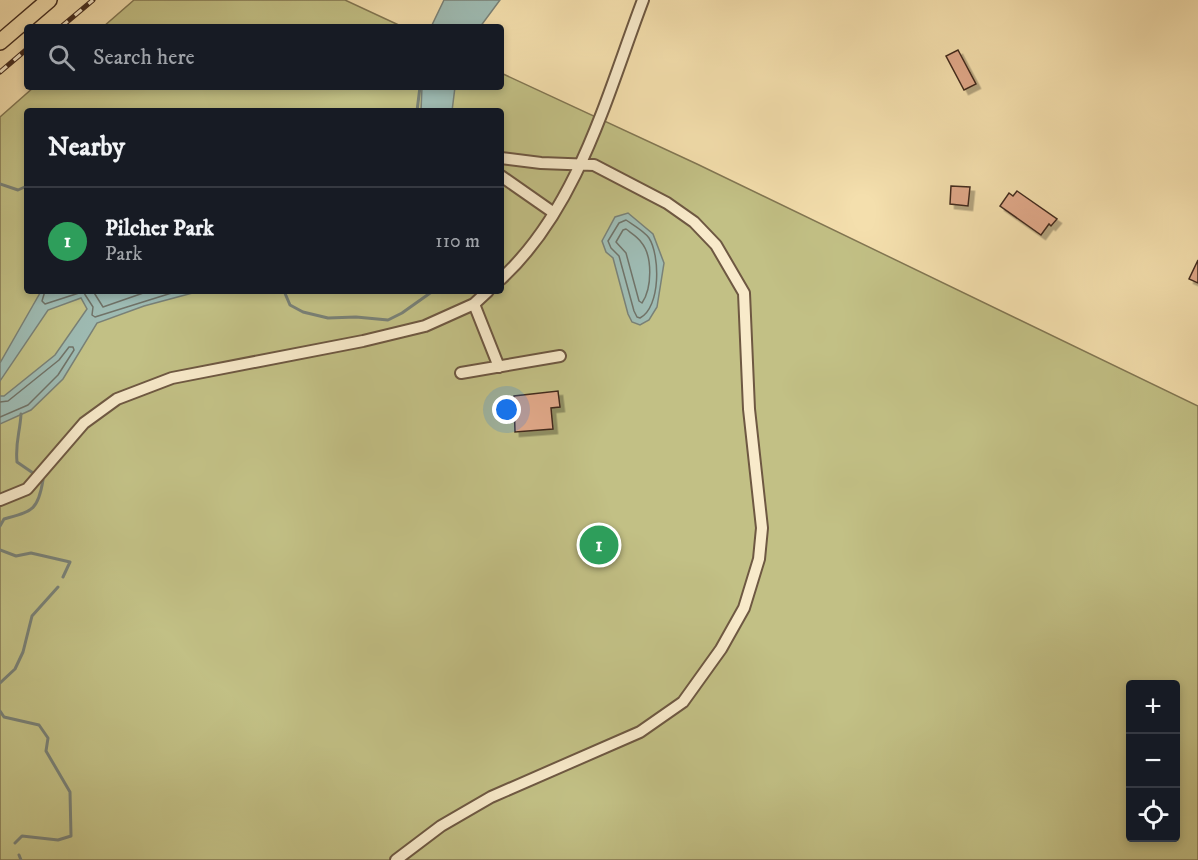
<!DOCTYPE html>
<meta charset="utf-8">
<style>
:root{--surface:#171b24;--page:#20242c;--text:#f1f3f6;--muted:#9ea1a6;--line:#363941;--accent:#c59692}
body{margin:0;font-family:"IM FELL DW Pica",serif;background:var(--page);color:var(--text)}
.controls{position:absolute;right:18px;bottom:18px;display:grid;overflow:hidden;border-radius:6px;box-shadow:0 3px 9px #0003}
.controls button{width:54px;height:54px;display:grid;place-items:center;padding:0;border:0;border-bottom:2px solid var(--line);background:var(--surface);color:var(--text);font:30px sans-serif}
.you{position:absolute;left:507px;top:410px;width:21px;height:21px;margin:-15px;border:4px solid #fff;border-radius:50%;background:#1a73e8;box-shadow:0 0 0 9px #1a73e833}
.badge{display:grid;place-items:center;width:39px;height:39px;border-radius:50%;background:var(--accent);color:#fff;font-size:20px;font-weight:700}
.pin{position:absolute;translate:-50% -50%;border:3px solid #fff;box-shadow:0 2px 6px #0006}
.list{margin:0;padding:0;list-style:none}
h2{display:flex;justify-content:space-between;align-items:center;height:78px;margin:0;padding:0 24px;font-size:26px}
h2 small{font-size:20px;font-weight:400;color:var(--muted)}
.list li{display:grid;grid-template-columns:39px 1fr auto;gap:18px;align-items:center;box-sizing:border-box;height:108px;padding:0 24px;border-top:2px solid var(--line)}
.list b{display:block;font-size:22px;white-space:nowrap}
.list p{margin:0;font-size:20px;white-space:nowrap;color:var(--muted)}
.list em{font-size:20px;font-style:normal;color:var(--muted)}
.icon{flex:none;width:33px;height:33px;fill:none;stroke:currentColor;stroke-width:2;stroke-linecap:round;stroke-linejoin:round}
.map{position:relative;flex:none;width:1198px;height:860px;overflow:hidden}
.search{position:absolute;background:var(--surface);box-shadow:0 3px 9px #0003;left:24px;top:24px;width:480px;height:66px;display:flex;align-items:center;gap:15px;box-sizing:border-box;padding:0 21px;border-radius:6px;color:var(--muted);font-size:22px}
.panel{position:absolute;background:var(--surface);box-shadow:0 3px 9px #0003;left:24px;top:108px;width:480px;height:186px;border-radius:6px}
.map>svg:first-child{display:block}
.green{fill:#c2c085;stroke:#827652;stroke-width:1.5;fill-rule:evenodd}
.water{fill:#9ebbb3;stroke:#798177;stroke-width:1.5}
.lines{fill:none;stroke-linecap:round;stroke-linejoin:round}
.shore{stroke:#707368;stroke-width:1.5}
.stream{stroke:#798177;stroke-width:3}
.building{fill:#e0a889;stroke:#422b1e;stroke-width:1.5;filter:url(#shadow)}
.minor-casing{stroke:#6e5842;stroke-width:14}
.primary-casing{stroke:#422b1e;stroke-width:18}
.minor{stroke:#f8eaca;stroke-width:10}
.primary{stroke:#f4dfad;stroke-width:15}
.rail-casing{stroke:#422b1e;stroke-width:5}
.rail{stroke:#f8eaca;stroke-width:3;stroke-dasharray:9;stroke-linecap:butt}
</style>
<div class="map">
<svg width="1198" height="860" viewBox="0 0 1198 860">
<defs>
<filter id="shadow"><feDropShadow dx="4.5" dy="4.5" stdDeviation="0" flood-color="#0004"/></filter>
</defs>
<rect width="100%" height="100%" fill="#f4dfad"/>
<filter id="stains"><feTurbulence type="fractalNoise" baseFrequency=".00333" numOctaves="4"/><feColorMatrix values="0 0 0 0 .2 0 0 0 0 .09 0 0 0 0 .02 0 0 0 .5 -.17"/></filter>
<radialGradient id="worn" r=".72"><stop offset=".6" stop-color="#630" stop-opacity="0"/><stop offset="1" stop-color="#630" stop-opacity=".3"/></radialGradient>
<path class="green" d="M 134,0 L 345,0 L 403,27 L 103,27 Z
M 501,73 L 697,164 L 1198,406 L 1198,860 L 0,860 L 0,117 L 34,87 L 501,87 ZM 27,111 L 501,111 L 501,291 L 27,291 ZM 1130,684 L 1176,684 L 1176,838 L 1130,838 Z"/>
<path class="water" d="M 444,0 L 500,0 L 480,27 L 431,27 Z
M 422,87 L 455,87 L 452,111 L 421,111 Z
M 628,213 L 653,234 L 664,263 L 657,307 L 649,320 L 640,325 L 632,322 L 628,314 L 613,258 L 606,252 L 602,241 L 615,217 Z
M 45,291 L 200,291 L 144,306 L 97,323 L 63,379 L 31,410 L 0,424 L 0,396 L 4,396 L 55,355 L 87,309 L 81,298 L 48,310 L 0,381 L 0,363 L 40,293 Z"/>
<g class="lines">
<path class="shore" d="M 626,220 C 633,225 644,231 649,238 C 660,255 661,307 640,318 L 637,317 L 634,311 L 619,256 L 611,248 L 608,241 L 619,223 Z
M 626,229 C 631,233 638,237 641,242 C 653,256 652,288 642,303 L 639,301 L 626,253 L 616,242 L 623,230 Z
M 45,291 L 42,301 L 45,304 L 79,293 L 84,293 L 93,307 L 92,315 L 95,317 L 178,291
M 93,291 L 103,307 L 149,291
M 0,402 L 8,401 L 59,360 L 69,347 L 73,347 L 74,350 L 58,375 L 28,405 L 0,417"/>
<path class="stream" d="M 417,111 L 420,87
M 0,184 L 18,190 L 27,186
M 284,291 L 290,305 L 303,312 L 328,318 L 356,317 L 388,320 L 402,313 L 433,291
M 21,414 C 20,433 15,442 17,462 L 33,473
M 0,526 L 4,519 C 32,511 38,511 43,480
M 0,550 L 16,556 L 31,553 L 70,562 L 63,577
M 0,683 L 15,669 L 23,652 L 32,616 L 58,587
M 0,711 L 4,717 L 39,725 L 48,738 L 46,751 L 70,792 L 71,836 L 58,840 L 22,836 L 15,843
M 19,855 L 21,860"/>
</g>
<path class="building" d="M 958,50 L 976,84 L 964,90 L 946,56 Z
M 951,186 L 970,187 L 968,206 L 950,204 Z
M 1017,191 L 1057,219 L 1051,226 L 1049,224 L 1041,235 L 1000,206 L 1009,193 L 1013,196 Z
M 1198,260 L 1198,283 L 1189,279 Z
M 558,391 L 560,407 L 551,408 L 553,429 L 515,432 L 514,396 Z"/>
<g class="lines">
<defs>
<path id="minor" d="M 501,176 L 554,213
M 501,279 C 578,208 607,95 643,0
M 474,304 L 499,367
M 461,373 L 560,356
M 0,500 L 27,489 L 84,423 L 117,399 L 172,378 L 363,341 L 425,326 L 474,304 L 488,291
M 396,860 L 441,826 L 491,797 L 640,732 L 683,702 L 721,649 L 744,608 L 759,559 L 762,528 L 749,409 L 744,293 L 716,245 L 694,222 L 667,203 L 594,165 L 541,163 L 501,158"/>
<path id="primary" d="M 0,42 L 49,0"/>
</defs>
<use href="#minor" class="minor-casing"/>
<use href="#primary" class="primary-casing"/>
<use href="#minor" class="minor"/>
<use href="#primary" class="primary"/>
<defs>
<path id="rail" d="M 61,27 L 93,0
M 0,72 L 27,49"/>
</defs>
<use href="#rail" class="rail-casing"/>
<use href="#rail" class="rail"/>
</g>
<rect width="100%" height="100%" filter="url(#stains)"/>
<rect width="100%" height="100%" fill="url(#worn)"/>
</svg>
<div class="controls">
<button>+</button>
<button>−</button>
<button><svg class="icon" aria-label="locate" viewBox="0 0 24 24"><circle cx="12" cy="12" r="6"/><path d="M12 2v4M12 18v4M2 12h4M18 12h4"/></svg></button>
</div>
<div class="you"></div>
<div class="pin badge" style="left:599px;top:545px;background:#2e9e5b">1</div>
<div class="search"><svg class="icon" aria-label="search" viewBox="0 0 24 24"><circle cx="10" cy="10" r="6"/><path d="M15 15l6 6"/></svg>Search here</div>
<section class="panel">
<h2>Nearby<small></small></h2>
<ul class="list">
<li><span class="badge" style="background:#2e9e5b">1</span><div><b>Pilcher Park</b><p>Park</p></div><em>110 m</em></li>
</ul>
</section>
</div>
